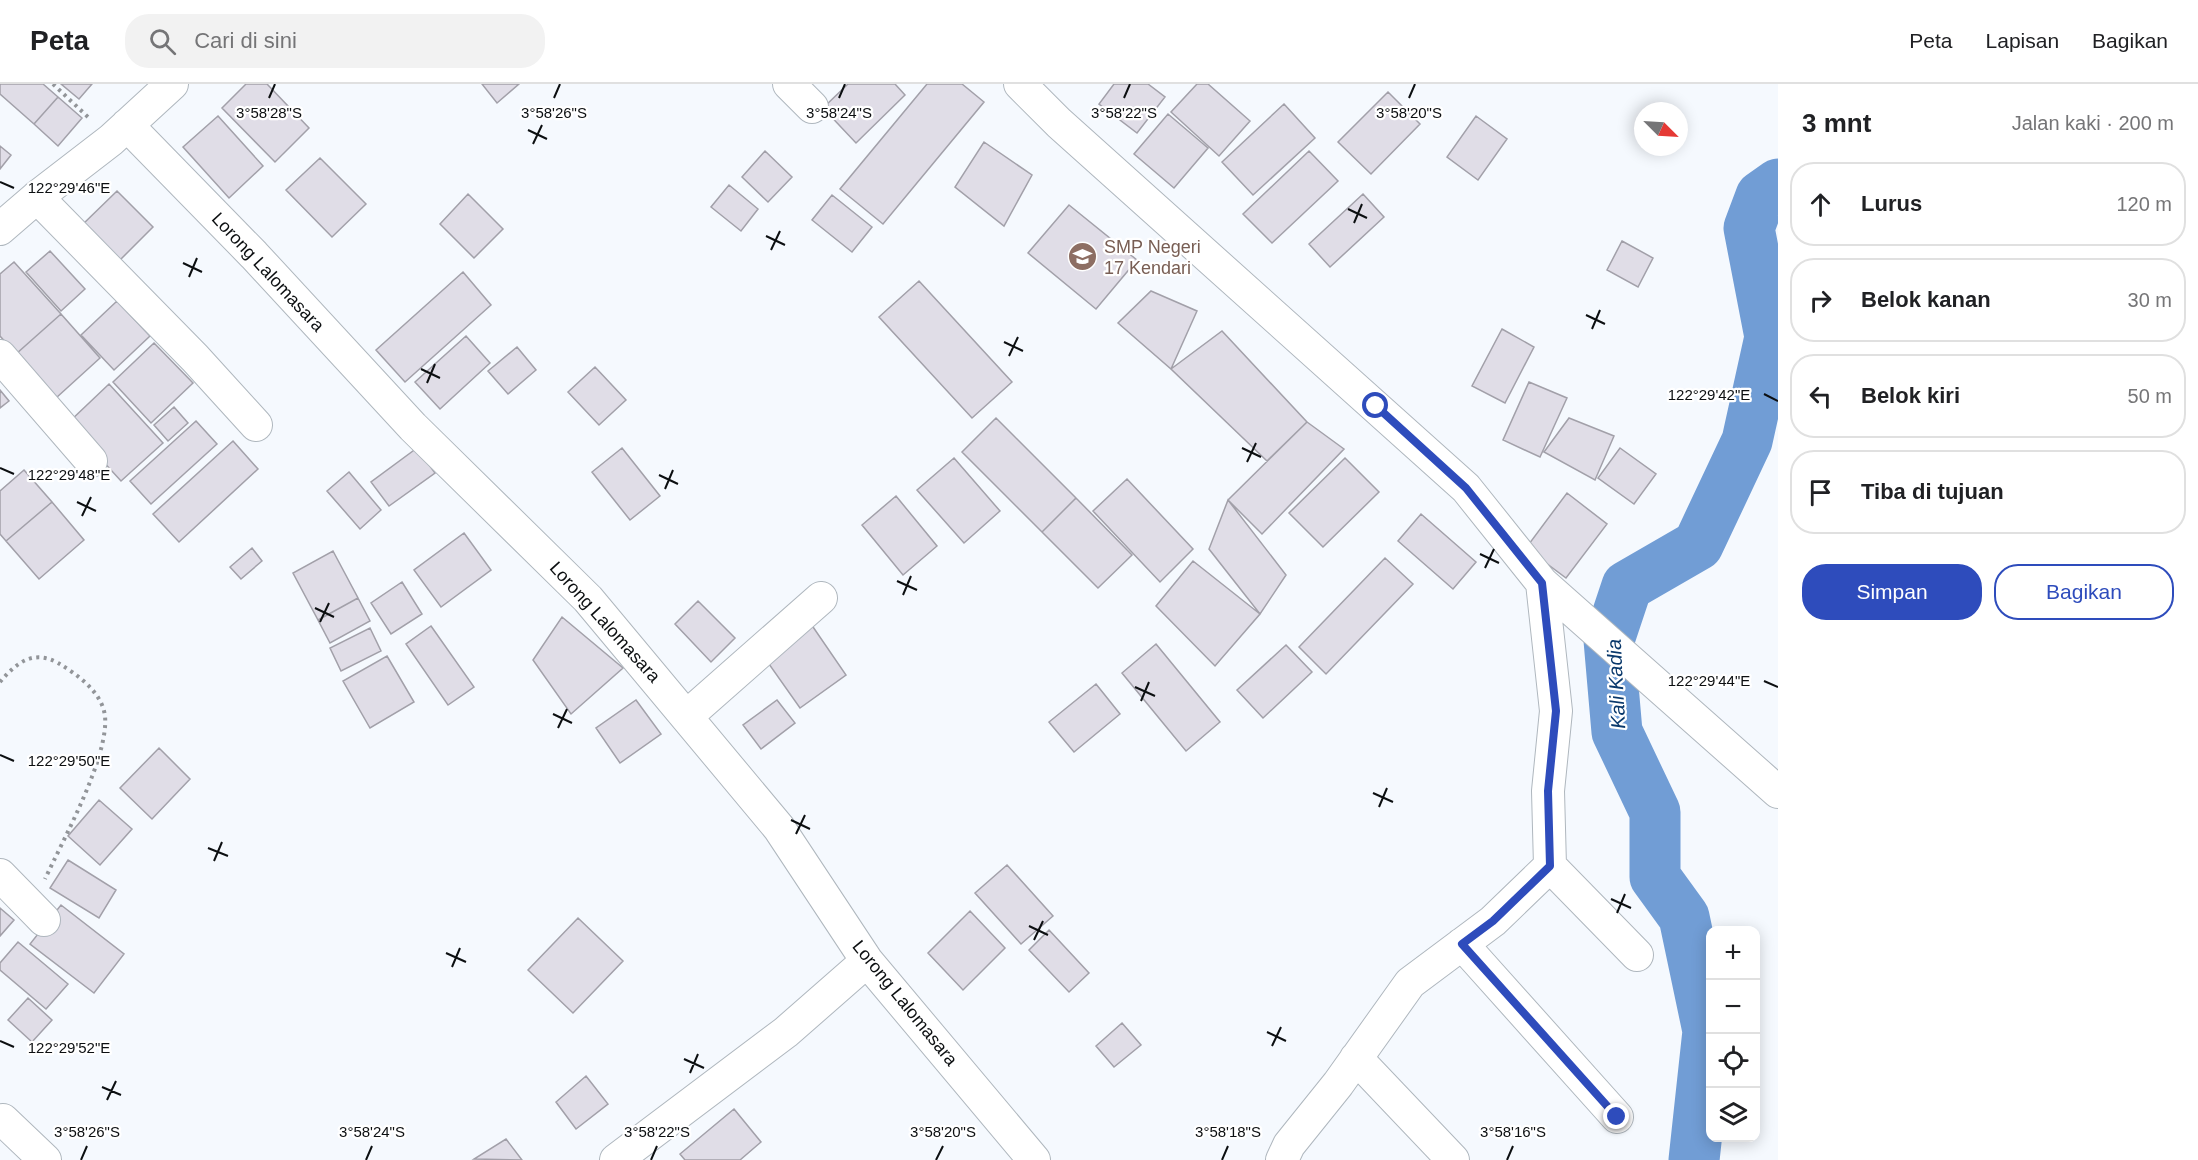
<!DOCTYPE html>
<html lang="id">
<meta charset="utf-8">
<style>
:root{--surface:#fff;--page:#f2f2f2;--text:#202124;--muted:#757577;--line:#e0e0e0;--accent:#2e4cbc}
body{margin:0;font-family:Arial,sans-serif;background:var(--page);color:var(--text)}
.controls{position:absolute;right:18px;bottom:18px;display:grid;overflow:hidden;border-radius:12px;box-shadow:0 3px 15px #0003}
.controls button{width:54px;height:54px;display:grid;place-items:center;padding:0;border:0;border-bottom:2px solid var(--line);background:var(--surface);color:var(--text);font:30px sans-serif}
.compass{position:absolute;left:1634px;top:18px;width:54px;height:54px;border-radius:50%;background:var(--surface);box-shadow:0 3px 15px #0003;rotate:114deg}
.stop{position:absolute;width:18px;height:18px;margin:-14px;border:4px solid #2e4cbc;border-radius:50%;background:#fff}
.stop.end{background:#2e4cbc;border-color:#fff;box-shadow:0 2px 6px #0008}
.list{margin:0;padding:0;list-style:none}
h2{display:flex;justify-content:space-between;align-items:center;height:78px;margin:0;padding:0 24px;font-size:26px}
h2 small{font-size:20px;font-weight:400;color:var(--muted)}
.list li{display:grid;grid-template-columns:39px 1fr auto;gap:18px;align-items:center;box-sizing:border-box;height:84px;margin:0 12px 12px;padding:0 12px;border:2px solid var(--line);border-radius:24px}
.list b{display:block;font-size:22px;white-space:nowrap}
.list em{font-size:20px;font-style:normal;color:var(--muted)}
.actions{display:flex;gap:12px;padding:18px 24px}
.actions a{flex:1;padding:14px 0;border:2px solid var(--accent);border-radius:24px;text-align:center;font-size:21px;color:var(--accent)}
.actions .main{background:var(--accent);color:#fff}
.icon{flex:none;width:33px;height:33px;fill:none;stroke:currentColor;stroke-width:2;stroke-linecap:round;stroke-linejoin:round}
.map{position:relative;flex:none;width:1778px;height:1076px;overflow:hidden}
header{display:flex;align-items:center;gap:36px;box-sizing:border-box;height:84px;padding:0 30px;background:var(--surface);border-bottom:2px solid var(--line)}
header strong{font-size:28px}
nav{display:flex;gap:33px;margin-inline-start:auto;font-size:21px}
.search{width:420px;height:54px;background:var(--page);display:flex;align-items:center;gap:15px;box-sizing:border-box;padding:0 21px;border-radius:24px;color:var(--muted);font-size:22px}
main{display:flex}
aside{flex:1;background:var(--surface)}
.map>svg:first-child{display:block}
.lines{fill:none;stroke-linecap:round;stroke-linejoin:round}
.river{stroke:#719dd5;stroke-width:51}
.building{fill:#e0dde7;stroke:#a2a0a9;stroke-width:1.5}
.minor-casing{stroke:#afb7be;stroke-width:34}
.path{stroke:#929599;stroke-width:4;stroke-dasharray:3 4.5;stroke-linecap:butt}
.minor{stroke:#fff;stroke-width:32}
.route{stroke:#2e4cbc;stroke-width:8}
.ticks{fill:none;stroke:#0c0f11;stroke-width:2}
.labels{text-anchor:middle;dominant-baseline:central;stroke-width:4.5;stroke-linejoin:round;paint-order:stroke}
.education-label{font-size:18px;fill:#785e54;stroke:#fff;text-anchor:start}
.street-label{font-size:18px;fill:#0c0f11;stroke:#fff}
.water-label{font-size:20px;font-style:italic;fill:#09386b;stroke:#fff}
.ticks-label{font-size:15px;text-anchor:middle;fill:#0c0f11;stroke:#fff;stroke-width:4.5;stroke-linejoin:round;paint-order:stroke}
</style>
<header>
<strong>Peta</strong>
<div class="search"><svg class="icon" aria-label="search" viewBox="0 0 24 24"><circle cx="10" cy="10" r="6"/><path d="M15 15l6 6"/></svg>Cari di sini</div>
<nav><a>Peta</a><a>Lapisan</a><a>Bagikan</a></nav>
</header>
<main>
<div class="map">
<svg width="1778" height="1076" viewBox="0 0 1778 1076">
<rect width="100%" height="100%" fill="#f5f9fe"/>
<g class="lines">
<path class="river" d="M 1694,1076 L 1708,947 L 1684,833 L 1655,793 L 1655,728 L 1617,648 L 1609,556 L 1627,502 L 1698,461 L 1747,357 L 1770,253 L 1749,144 L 1761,112 L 1778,100"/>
</g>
<path class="building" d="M 0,0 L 43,0 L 58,13 L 34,40 L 0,10 Z
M 61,0 L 92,0 L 79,15 Z
M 246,0 L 267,0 L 309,44 L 275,78 L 222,24 Z
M 482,0 L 519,0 L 497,19 Z
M 848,0 L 895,0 L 905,11 L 856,59 L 823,24 Z
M 927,0 L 962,0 L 984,18 L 883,140 L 840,105 Z
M 1114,0 L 1148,0 L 1165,13 L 1137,49 L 1099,20 Z
M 1197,0 L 1208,0 L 1250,37 L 1219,72 L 1171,28 Z
M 1388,8 L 1420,40 L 1371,90 L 1338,58 Z
M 58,13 L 82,34 L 58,62 L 34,40 Z
M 1284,20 L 1315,54 L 1253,111 L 1222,78 Z
M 1168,30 L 1208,64 L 1174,104 L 1134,70 Z
M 218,32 L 263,82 L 229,114 L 183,63 Z
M 1476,32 L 1507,55 L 1478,96 L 1447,73 Z
M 984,58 L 1032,91 L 1004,142 L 955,103 Z
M 0,62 L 11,71 L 0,85 Z
M 765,67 L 792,93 L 768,118 L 742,93 Z
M 1309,67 L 1338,97 L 1272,159 L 1243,130 Z
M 320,74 L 366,120 L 332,153 L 286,106 Z
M 729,101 L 758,125 L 741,147 L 711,123 Z
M 117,107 L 153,143 L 116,180 L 80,143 Z
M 468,110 L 503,145 L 474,174 L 440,140 Z
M 1363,110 L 1384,133 L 1330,183 L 1309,160 Z
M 832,111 L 872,143 L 852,168 L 812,136 Z
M 1069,121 L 1137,176 L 1096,225 L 1028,169 Z
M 1622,157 L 1653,174 L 1638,203 L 1607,186 Z
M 50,167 L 85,205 L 61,227 L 26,188 Z
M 14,178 L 61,230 L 16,270 L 0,252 L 0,190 Z
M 463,188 L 491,221 L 405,298 L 376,266 Z
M 919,197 L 1012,298 L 972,334 L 879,233 Z
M 1151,207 L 1197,227 L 1171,285 L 1118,239 Z
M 117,217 L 150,252 L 114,286 L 81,251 Z
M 61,230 L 100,274 L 56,314 L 16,270 Z
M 1502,245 L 1534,263 L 1505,319 L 1472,302 Z
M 1222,247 L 1307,338 L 1267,377 L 1171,285 Z
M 466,252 L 490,279 L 440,325 L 415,298 Z
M 154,259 L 193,299 L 151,339 L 113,298 Z
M 517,263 L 536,286 L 508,310 L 488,287 Z
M 595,283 L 626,316 L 599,341 L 568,308 Z
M 1529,298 L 1567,314 L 1540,373 L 1503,356 Z
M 109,300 L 163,359 L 121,397 L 68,339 Z
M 0,306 L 9,317 L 0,324 Z
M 174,323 L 188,339 L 168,357 L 154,341 Z
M 996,334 L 1076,414 L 1042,448 L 962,368 Z
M 1569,334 L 1614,352 L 1595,396 L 1544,368 Z
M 196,337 L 217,360 L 151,420 L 130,397 Z
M 1307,338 L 1344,365 L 1262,450 L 1228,416 Z
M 233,357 L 258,385 L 179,458 L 153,430 Z
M 417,364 L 435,389 L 389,422 L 371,398 Z
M 622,364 L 660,412 L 630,436 L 592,388 Z
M 1620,364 L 1656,390 L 1634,420 L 1598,394 Z
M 954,374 L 1000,427 L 964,459 L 917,406 Z
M 1345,374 L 1379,408 L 1323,463 L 1289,429 Z
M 24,386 L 52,418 L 6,457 L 0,450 L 0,407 Z
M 349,388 L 381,426 L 360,445 L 327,407 Z
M 1127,395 L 1193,465 L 1160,498 L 1093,427 Z
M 1567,409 L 1607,440 L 1566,494 L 1526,464 Z
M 896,412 L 937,462 L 903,491 L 862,441 Z
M 1076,414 L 1132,471 L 1098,504 L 1042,448 Z
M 1228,416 L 1286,491 L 1260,530 L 1209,465 Z
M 52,418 L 84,456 L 39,495 L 6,457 Z
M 1421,430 L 1476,478 L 1453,505 L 1398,457 Z
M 464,449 L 491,486 L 441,523 L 414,486 Z
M 252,464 L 262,477 L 241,495 L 230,483 Z
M 333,467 L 358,514 L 318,536 L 293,489 Z
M 1385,474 L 1413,500 L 1326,590 L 1299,563 Z
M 1193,477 L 1260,530 L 1215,582 L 1156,522 Z
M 402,498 L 422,530 L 391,550 L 371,519 Z
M 358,514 L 370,537 L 330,559 L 318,536 Z
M 698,517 L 735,554 L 711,578 L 675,540 Z
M 562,533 L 623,584 L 571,630 L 533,576 Z
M 811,540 L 846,591 L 800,624 L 764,573 Z
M 431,542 L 474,603 L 448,621 L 406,560 Z
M 370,544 L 381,567 L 341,587 L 330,564 Z
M 1156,560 L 1220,638 L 1186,667 L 1122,589 Z
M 1286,561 L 1312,588 L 1263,634 L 1237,606 Z
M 387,572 L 414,618 L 370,644 L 343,597 Z
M 1096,600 L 1120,630 L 1074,668 L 1049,638 Z
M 636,616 L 661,650 L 620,679 L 596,644 Z
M 777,616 L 795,639 L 761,665 L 743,641 Z
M 159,664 L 190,695 L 152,735 L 120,704 Z
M 99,716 L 132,745 L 100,781 L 68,752 Z
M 68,776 L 116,806 L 99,834 L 50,804 Z
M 1007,781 L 1053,832 L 1021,860 L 975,809 Z
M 61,821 L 124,870 L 94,909 L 30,860 Z
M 0,824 L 14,836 L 0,852 Z
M 970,827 L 1005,864 L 963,906 L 928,869 Z
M 578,834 L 623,877 L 573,929 L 528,886 Z
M 1049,846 L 1089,889 L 1069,908 L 1029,866 Z
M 18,858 L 68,900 L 46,925 L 0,886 L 0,879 Z
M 28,914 L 52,936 L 32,958 L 8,936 Z
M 1122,939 L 1141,961 L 1114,983 L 1096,962 Z
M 586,992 L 608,1020 L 576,1045 L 556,1018 Z
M 734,1025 L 761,1058 L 740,1076 L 685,1076 L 680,1070 Z
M 506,1055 L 522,1076 L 474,1075 Z"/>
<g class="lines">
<defs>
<path id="minor" d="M 789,0 L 812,23
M 1020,0 L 1059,39 L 1466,404 L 1542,499 L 1556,627 L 1548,707 L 1550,782 L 1493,837 L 1410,899 L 1338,1000 L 1289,1061 L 1282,1076
M 127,41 L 254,171 L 413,343 L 588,515 L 779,744 L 867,877 L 1034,1076
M 37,113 L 195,274 L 256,341
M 0,145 L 37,113 L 111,56 L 172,0
M 0,272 L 91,377
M 1542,499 L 1778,708
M 687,632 L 821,514
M 1550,782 L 1637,871
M 0,791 L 44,836
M 1462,860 L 1617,1033
M 1356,974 L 1453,1076
M 3,1036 L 45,1076
M 616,1076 L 786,948 L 867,877"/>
</defs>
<use href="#minor" class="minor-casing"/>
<path class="path" d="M 53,0 L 89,34
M 0,598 C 16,579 33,565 58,579 C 77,590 102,608 105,632 C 109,673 63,756 45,795"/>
<use href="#minor" class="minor"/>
</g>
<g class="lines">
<path class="route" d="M 1376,322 L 1466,404 L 1542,499 L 1556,627 L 1548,707 L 1550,782 L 1493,837 L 1462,860 L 1617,1033"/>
</g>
<path class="ticks" d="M 269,14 L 275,0M 554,14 L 560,0M 839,14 L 845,0M 1124,14 L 1130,0M 1409,14 L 1415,0M 528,46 L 547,55M 533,60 L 542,41M 0,98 L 14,104M 1348,125 L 1367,134M 1354,139 L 1362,120M 766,152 L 785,161M 771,166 L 780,147M 183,179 L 202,188M 189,193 L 197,174M 1586,231 L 1605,240M 1592,245 L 1600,226M 1004,258 L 1023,267M 1009,272 L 1018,253M 421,285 L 440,294M 427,299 L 435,280M 1764,310 L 1778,317M 1242,364 L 1261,373M 1247,378 L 1256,359M 0,384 L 14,390M 659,391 L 678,400M 665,405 L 673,386M 77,418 L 96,427M 82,432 L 91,413M 1480,470 L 1499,479M 1485,484 L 1494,465M 897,497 L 917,506M 903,511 L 911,492M 315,524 L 334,533M 320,538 L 329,519M 1764,597 L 1778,603M 1135,603 L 1155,612M 1141,617 L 1149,598M 553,630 L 572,639M 558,644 L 567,625M 0,671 L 14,677M 1373,709 L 1393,718M 1379,723 L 1387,704M 791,736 L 810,745M 796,750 L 805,731M 208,764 L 228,772M 214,777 L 222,758M 1611,815 L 1631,824M 1617,829 L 1625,810M 1029,842 L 1048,851M 1034,856 L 1043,837M 446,869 L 466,878M 452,883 L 460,864M 1267,948 L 1286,957M 0,957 L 14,963M 1272,962 L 1281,943M 684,975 L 704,984M 690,989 L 698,970M 102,1003 L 121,1011M 107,1016 L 116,997M 81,1076 L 87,1062M 366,1076 L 372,1062M 651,1076 L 657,1062M 936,1076 L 943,1062M 1222,1076 L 1228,1062M 1507,1076 L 1513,1062"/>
<defs>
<symbol id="school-disc" viewBox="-11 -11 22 22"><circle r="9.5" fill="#8d6e63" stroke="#fff"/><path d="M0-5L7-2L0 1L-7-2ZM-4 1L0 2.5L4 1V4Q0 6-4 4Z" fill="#fff"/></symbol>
</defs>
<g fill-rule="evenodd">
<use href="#school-disc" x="1066" y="156" width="33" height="33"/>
</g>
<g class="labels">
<g class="education-label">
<text x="1104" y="163">SMP Negeri<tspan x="1104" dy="21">17 Kendari</tspan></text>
</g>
<g class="street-label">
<text transform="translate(268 188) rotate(47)">Lorong Lalomasara</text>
<text transform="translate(605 538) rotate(48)">Lorong Lalomasara</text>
<text transform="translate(905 919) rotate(51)">Lorong Lalomasara</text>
</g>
<g class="water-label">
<text transform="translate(1616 600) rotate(-93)">Kali Kadia</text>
</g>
</g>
<g class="ticks-label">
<text x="269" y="34">3°58'28"S</text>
<text x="554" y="34">3°58'26"S</text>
<text x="839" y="34">3°58'24"S</text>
<text x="1124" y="34">3°58'22"S</text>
<text x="1409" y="34">3°58'20"S</text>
<text x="69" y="109">122°29'46"E</text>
<text x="1709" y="316">122°29'42"E</text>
<text x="69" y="396">122°29'48"E</text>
<text x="1709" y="602">122°29'44"E</text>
<text x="69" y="682">122°29'50"E</text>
<text x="69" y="969">122°29'52"E</text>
<text x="87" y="1053">3°58'26"S</text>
<text x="372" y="1053">3°58'24"S</text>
<text x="657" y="1053">3°58'22"S</text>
<text x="943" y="1053">3°58'20"S</text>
<text x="1228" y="1053">3°58'18"S</text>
<text x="1513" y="1053">3°58'16"S</text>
</g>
</svg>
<div class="controls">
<button>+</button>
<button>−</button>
<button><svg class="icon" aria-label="locate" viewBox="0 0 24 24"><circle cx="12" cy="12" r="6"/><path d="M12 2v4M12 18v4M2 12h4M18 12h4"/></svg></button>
<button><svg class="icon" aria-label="layers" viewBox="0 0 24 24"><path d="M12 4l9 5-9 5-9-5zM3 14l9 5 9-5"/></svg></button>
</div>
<svg class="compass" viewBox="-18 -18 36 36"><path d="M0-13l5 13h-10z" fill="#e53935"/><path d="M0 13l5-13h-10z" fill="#757577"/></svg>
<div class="stop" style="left:1376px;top:322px"></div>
<div class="stop end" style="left:1617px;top:1033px"></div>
</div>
<aside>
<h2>3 mnt<small>Jalan kaki · 200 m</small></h2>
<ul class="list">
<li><svg class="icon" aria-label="ahead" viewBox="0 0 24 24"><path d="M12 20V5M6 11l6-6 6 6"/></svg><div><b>Lurus</b></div><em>120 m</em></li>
<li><svg class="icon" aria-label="right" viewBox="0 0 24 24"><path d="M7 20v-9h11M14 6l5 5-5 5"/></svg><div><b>Belok kanan</b></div><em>30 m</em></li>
<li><svg class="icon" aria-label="left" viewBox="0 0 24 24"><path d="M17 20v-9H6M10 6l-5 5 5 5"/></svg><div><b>Belok kiri</b></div><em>50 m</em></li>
<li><svg class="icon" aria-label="arrive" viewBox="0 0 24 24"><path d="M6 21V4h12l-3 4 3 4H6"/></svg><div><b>Tiba di tujuan</b></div></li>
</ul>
<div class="actions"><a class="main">Simpan</a><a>Bagikan</a></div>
</aside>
</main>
